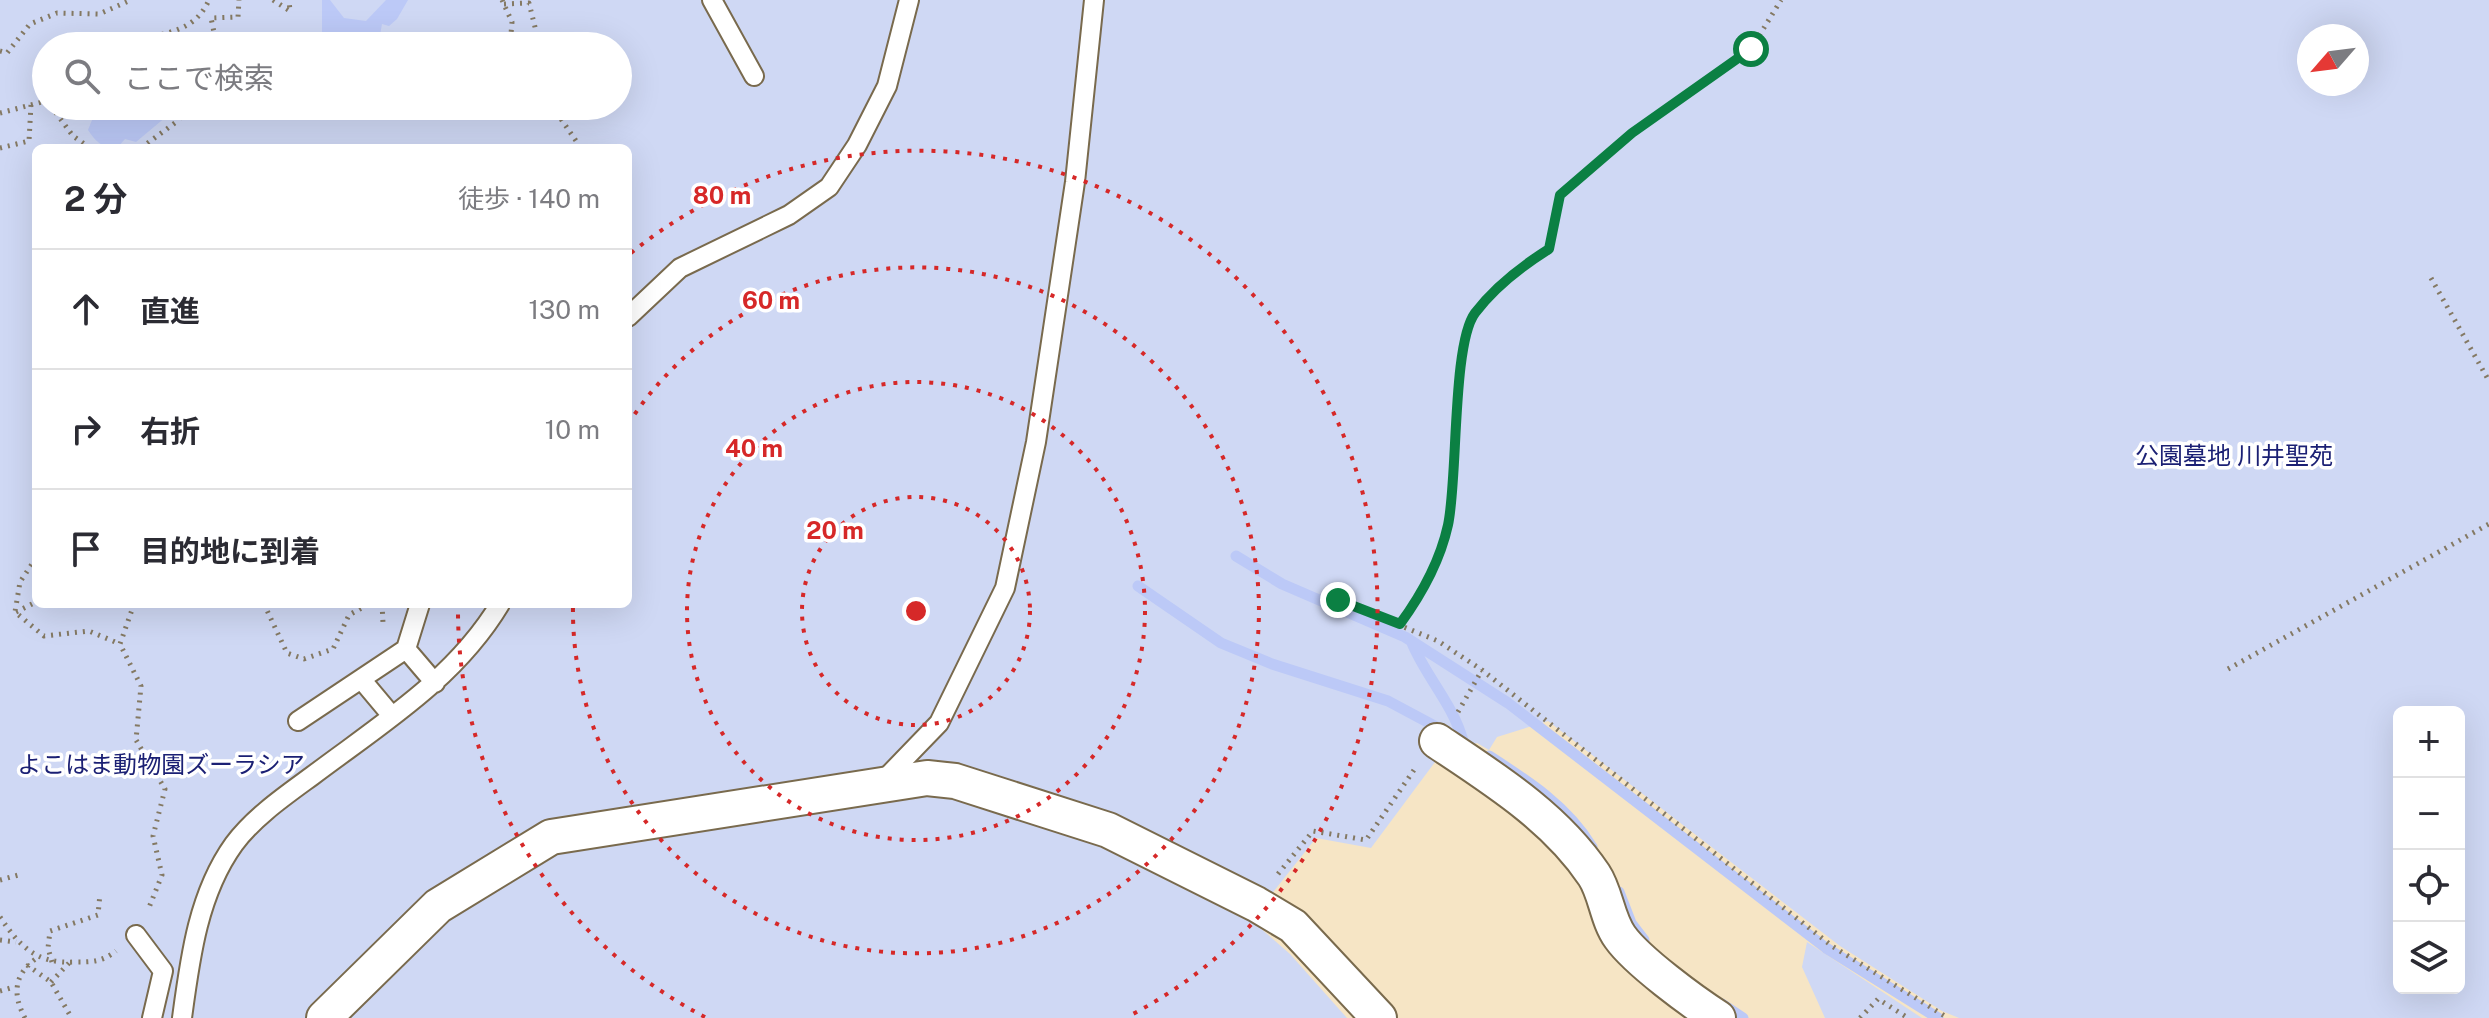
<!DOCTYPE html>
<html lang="ja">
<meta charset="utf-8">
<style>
:root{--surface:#fff;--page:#f2f2f3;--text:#2b2b33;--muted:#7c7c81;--line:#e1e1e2}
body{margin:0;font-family:"Public Sans","Noto Sans JP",sans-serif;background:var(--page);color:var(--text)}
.controls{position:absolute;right:24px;bottom:24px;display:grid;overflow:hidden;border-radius:12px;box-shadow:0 8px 32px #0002}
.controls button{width:72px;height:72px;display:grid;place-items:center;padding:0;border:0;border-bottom:2px solid var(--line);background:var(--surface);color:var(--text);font:40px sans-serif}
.compass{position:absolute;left:2297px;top:24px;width:72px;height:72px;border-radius:50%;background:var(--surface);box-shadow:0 8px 32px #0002;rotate:242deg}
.stop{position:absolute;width:24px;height:24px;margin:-18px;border:6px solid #0b8043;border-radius:50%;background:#fff}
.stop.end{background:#0b8043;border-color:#fff;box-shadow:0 2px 8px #0008}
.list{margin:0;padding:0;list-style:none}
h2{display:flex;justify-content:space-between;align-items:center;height:104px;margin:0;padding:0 32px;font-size:34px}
h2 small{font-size:26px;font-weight:400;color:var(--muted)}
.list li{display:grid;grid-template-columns:52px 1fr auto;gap:24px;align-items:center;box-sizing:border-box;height:120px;padding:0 32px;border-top:2px solid var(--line)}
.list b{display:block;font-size:30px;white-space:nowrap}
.list em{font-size:26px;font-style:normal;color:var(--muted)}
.icon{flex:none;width:44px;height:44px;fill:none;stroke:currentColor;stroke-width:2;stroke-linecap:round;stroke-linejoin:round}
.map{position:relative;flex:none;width:2489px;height:1018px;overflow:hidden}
.search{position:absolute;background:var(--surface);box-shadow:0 8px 32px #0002;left:32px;top:32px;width:600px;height:88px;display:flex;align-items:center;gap:20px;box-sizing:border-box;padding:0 28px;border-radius:44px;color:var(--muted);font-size:30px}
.panel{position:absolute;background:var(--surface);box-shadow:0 8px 32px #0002;left:32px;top:144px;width:600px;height:464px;border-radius:12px}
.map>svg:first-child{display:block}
.green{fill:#cfd8f4;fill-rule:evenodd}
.water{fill:#bcc9f7}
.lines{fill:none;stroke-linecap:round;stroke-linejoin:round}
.stream{stroke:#bcc9f7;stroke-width:11}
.lane-casing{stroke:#796a4d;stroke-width:22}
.street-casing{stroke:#796a4d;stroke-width:38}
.path{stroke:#847963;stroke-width:5;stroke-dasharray:2 6;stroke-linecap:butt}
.lane{stroke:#fff;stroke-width:18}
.street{stroke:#fff;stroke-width:34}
.route{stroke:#0b8043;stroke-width:10}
.ring{fill:none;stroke:#d62828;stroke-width:4;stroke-dasharray:4 8}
.labels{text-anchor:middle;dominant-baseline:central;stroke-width:7;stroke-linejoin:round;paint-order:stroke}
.park-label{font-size:24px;fill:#1b2074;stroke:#fff}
.centre{fill:#d62828;stroke:#fff;stroke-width:4}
.ring-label{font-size:24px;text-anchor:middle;font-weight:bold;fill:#d62828;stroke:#fff;stroke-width:7;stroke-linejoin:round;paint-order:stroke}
</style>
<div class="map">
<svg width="2489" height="1018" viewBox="0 0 2489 1018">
<rect width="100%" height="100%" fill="#f6e5c5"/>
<path class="green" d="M 0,0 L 2489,0 L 2489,1018 L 1959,1018 L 1942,1011 L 1840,946 L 1548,721 L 1497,737 L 1489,750 L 1477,743 L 1441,754 L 1371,848 L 1316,838 L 1251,920 L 1290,954 L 1347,1018 L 0,1018 ZM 2309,36 L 2357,36 L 2357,84 L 2309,84 ZM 46,46 L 618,46 L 618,106 L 46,106 ZM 36,148 L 628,148 L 628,604 L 36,604 ZM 2399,712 L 2459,712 L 2459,988 L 2399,988 Z
M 1807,942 L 1922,1018 L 1825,1018 L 1802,967 Z"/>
<path class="water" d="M 322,0 L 330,0 L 344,18 L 366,21 L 386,0 L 408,0 L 397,19 L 389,26 L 382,24 L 378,46 L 314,46 L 322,34 Z
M 126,106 L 179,106 L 136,142 L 125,139 L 118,147 C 103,149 96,142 88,130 L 94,115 Z"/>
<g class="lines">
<path class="stream" d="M 1236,556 L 1282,584 L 1405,637 L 1508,703 L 1826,948 L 1938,1018
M 1138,586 L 1221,643 L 1272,664 L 1388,701 L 1446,732
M 1412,643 C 1426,677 1453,704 1463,741
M 1489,756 C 1528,781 1567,806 1592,847
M 1619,892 L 1631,923 L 1644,940
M 1722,1004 L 1743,1018"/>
<defs>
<path id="lane" d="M 712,0 L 754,76
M 628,317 L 680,268 L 789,215 L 829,187 L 857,145 L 887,86 L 909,0
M 420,604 L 406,649 L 435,683
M 361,679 L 406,649
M 298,721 L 361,679 L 392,716
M 882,782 L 939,723 L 1005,588 L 1036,442 L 1075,182 L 1094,0
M 136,935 L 163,971 L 152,1018
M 182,1018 C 190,958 198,894 234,844 C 254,817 286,795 312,776 C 381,724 455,679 500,604"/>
<path id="street" d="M 1437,741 C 1494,779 1555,817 1594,875 C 1606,893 1607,919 1620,937 C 1637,961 1693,1002 1718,1018
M 324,1018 L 438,906 L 551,837 L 927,778 L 955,781 L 1108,830 L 1256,904 L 1293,926 L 1379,1018"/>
</defs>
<use href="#lane" class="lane-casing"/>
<use href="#street" class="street-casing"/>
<path class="path" d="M 273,0 L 290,11 L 289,0
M 502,0 L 512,22 L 510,46
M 504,4 L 529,3 L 539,43 L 526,46
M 132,46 C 161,29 192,37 209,0
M 217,46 L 211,18 L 238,17 L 239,0
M 0,51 L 7,53 L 30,24 L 57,13 L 99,14 L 131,0
M 51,106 L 73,136 L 90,148
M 552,106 L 581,148
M 0,113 L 46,101
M 0,148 L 29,141 L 31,105
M 141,148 L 179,120 L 185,106
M 2431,278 L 2489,381
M 36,558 L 20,582 L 15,612 L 44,636 L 89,631 L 120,644
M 1338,600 L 1438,641 L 1482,670 L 1832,946 L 1948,1018
M 134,604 L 120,644 L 141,686 L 136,740 L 165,789 L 153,836 L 162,875 L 148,910
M 264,604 L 287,653 L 304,659 L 333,649 L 349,615 L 369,604
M 382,604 L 383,623
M 16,612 L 36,602
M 1400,624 C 1422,595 1440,562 1448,525 C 1458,479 1452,345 1475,313 C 1494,288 1522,266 1549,249 L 1560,195 L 1632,133 L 1751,49 L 1781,0
M 2228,669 L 2489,524
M 1458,712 L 1482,670
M 1278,874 L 1313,831 L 1366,840 L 1416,767
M 0,880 L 22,874
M 0,917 C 20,947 37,964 75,962 C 92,962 102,962 116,951
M 0,940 L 16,942
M 52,962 L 48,948 L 50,931 L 98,915 L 100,894
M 27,965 L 51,982 L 71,1017
M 51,982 L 69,963
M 0,991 L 14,987
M 25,1018 C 12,994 14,974 37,958
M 1860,1018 L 1878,999 L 1908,1018"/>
<use href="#lane" class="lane"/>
<use href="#street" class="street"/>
</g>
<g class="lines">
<path class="route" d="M 1338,600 L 1400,624 C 1422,594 1440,561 1448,525 C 1458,479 1452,344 1475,313 C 1494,288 1522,266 1549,249 L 1560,195 L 1632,133 L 1751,49"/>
</g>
<g class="ring">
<circle cx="916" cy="611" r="114"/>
<circle cx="916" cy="611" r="229"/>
<path d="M628 424A343 343 0 1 1 573 605"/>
<path d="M705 1017A458 458 0 0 1 458 607M631 253A458 458 0 1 1 1127 1017"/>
</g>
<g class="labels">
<g class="park-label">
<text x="2234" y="455">公園墓地 川井聖苑</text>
<text x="161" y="764">よこはま動物園ズーラシア</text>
</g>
</g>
<circle cx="916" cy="611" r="12" class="centre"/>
<g class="ring-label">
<text x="722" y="204">80 m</text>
<text x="771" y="309">60 m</text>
<text x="754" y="457">40 m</text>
<text x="835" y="539">20 m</text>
</g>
</svg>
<div class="controls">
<button>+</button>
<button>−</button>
<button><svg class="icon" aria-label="locate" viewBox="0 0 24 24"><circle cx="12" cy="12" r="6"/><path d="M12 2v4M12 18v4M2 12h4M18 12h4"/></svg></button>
<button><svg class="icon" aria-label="layers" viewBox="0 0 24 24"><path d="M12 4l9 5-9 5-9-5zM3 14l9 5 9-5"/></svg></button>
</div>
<svg class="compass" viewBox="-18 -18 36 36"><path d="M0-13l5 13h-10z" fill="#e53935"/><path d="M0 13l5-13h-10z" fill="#7c7c81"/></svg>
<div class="stop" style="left:1751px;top:49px"></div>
<div class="stop end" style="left:1338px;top:600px"></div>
<div class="search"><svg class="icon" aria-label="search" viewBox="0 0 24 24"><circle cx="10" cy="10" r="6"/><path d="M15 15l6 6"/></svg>ここで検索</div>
<section class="panel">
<h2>2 分<small>徒歩 · 140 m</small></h2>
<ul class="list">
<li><svg class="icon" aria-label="ahead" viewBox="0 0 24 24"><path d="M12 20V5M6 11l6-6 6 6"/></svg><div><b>直進</b></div><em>130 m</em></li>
<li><svg class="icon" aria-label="right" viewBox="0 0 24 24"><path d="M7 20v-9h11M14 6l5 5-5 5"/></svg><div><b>右折</b></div><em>10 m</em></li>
<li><svg class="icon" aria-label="arrive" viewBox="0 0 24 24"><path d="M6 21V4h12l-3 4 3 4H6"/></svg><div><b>目的地に到着</b></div></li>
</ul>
</section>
</div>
